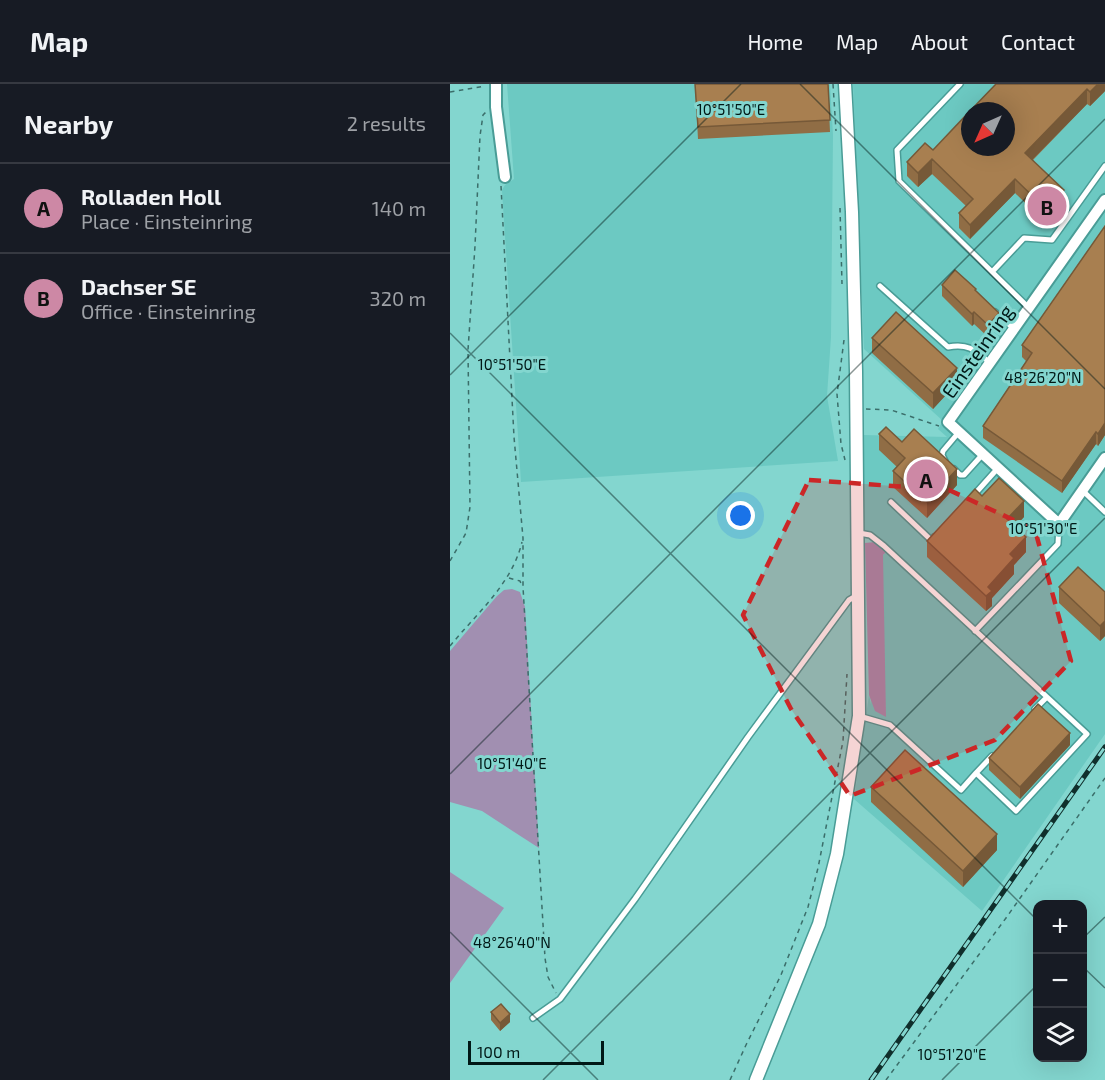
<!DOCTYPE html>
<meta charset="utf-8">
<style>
:root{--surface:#171b24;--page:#20242c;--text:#f1f3f6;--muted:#9ea1a6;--line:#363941;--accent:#cd88a5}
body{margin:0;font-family:"Exo 2",sans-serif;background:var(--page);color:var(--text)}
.controls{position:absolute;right:18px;bottom:18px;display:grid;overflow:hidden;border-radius:12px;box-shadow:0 6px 24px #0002}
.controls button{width:54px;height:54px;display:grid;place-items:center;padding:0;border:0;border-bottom:2px solid var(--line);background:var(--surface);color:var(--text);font:30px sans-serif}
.compass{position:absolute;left:511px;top:18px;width:54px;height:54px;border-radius:50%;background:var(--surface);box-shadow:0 6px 24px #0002;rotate:225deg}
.scale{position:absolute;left:18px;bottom:15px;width:136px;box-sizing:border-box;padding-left:6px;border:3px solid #001816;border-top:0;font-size:16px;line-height:21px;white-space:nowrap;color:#001816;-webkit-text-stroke:4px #83d6cf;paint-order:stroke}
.you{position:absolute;left:291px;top:432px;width:21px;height:21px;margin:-15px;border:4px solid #fff;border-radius:50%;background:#1a73e8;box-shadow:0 0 0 9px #1a73e833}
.badge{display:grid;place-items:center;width:39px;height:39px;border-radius:50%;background:var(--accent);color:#111;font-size:20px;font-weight:700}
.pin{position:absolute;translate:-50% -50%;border:3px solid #fff;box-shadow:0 2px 6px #0006}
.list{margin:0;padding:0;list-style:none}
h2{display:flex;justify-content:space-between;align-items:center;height:78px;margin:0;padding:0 24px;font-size:26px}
h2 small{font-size:20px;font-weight:400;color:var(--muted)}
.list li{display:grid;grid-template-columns:39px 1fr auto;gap:18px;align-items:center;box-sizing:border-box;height:90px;padding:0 24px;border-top:2px solid var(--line)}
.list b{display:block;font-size:22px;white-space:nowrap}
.list p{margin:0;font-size:20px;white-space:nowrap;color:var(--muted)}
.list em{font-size:20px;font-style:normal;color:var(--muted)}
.icon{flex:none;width:33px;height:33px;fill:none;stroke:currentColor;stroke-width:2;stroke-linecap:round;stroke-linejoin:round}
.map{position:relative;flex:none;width:655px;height:996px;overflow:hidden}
header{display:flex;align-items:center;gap:36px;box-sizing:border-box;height:84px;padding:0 30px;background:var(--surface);border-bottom:2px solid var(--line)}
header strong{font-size:28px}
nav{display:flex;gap:33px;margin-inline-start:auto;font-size:21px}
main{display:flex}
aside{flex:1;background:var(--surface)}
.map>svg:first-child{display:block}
.built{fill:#6cc9c2;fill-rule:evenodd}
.green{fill:#a18fb1}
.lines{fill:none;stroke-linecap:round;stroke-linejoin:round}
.service-casing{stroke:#499c96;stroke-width:8}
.minor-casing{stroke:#499c96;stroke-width:14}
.tertiary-casing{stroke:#499c96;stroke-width:15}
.path{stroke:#3b6e6a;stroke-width:1.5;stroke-dasharray:4.5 4.5;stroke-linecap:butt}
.service{stroke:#fff;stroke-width:5}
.minor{stroke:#fff;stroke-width:10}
.tertiary{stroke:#fff;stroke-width:12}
.rail-casing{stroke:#102f2c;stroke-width:5}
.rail{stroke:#83d6cf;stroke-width:3;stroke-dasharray:9;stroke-linecap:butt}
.wall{fill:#906d45}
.shaded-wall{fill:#765938}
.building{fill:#a87f50;stroke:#765938;stroke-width:1.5}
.marked{fill:#cb2727;fill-opacity:0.2;stroke:#cb2727;stroke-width:4.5;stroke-dasharray:12 8;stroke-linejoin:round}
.ticks{fill:none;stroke:#001816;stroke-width:1.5;stroke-opacity:0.45}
.labels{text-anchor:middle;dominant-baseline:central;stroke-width:6;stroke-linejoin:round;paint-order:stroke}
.street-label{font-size:20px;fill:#001816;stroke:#83d6cf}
.ticks-label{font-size:15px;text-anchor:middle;fill:#001816;stroke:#83d6cf;stroke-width:6;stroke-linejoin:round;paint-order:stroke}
</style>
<header>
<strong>Map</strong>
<nav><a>Home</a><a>Map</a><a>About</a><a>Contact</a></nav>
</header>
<main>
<aside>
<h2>Nearby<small>2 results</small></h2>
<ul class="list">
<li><span class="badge">A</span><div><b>Rolladen Holl</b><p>Place · Einsteinring</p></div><em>140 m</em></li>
<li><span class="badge">B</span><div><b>Dachser SE</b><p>Office · Einsteinring</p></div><em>320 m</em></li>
</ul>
</aside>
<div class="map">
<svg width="655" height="996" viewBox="0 0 655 996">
<rect width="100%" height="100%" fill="#83d6cf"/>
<path class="built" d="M 57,0 L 380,0 L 383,51 L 381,253 L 377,312 L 388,377 L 71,398 L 52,106 L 55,101 L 64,95 Z
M 403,0 L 655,0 L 655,650 L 532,827 L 404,715 L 419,611 L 421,620 L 433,471 L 437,467 L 414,449 L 414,351 L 497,353 L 488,345 L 493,337 L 414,265 ZM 520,27 L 556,27 L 556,63 L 520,63 Z"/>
<path class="green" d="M 425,458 L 437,467 L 433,471 L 436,633 L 425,627 L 419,611 L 415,459 Z
M 62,505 L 70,508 L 75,523 L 89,764 L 32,727 L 0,718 L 0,567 L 47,512 L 54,506 Z
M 0,788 L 54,824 L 0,899 Z"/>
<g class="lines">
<defs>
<path id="service" d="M 510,0 L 447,66 L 449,97 L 579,224
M 542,188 L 574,154 L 602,156 L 655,82
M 430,202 L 498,263 C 518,259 525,266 540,279
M 545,228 L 564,245
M 495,377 L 492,371 L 493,367 L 509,348
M 504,385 L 510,391 L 514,391 L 533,370
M 632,406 L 655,428
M 523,412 L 548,384
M 441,418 L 481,456 L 484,453
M 409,449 L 420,451 L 434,462 L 597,613 L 585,625
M 525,547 L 608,460 L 609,440
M 409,632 L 440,641 L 511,706 L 526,689
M 542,672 L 526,689 L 566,727 L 637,650 L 597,613
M 83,934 L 110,915 L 185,815 L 298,653 L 399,516 L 406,512"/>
<path id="minor" d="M 46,0 L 46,23 L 55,93
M 655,116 L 498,338 L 609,440 L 655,374"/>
<path id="tertiary" d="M 306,996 L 369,840 L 387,770 L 409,632 L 406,287 L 402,128 L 395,0"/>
</defs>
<use href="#service" class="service-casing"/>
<use href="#minor" class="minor-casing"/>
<use href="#tertiary" class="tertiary-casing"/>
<path class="path" d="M 383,0 L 386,47
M 0,8 L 35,2
M 51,102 L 64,353 L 73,454 L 73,503 L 95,874 L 98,893 L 106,909
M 390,124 L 392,200
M 394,256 L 387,310 L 391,360 L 395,376
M 416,325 L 441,326 L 489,342
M 0,477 L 16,449 L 20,423 L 18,266 L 25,162 L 30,52 L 33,31 L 37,27
M 59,494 L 70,497 L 72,502
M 0,562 C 27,529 62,500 72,458
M 280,996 L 296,961 L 331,891 L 358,823 L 368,784 L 393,657 L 397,590
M 436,996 L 556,834 L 655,694"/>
<use href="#service" class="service"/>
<use href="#minor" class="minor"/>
<use href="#tertiary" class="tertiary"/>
<defs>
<path id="rail" d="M 421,996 L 655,663"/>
</defs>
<use href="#rail" class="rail-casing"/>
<use href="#rail" class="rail"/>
</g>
<path class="wall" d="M 245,0 L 378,0 L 380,48 L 248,55 Z
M 655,0 L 655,7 L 640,22 L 637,20 L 583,76 L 614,121 L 596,139 L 565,109 L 520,155 L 509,144 L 509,129 L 516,122 L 482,90 L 468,103 L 457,92 L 457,78 L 483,66 L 556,27 Z
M 655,142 L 655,351 L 648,362 L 646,360 L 612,409 L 533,354 L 533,342 L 576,277 L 572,273 L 572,261 Z
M 492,201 L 526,207 L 549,241 L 538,253 L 524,240 L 522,242 L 492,212 Z
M 422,254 L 507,299 L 483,325 L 422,269 Z
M 429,350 L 452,358 L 507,401 L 477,434 L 443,403 L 443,387 L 447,383 L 429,366 Z
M 574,433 L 565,442 L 576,468 L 564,481 L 564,490 L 542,514 L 542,522 L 536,527 L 477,473 L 477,457 Z
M 609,503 L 655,508 L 655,552 L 650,557 L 609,519 Z
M 620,661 L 570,715 L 539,686 L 539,674 Z
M 421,703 L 547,766 L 513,803 L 421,718 Z
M 41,928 L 60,938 L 50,947 L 41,936 Z"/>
<path class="shaded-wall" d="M 648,0 L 655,0 L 655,7 L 640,22 L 640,8 Z
M 637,5 L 637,20 L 575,83 L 575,69 Z
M 482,75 L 482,90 L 468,103 L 468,89 Z
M 565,95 L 565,109 L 520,155 L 520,141 Z
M 614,106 L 614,121 L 596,139 L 596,125 Z
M 524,228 L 524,240 L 522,242 L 522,230 Z
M 549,229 L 549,241 L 538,253 L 538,241 Z
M 507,284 L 507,299 L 483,325 L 483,309 Z
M 655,339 L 655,351 L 648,362 L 648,350 Z
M 646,348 L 646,360 L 612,409 L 612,397 Z
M 507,385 L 507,401 L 477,434 L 477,418 Z
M 574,417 L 574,433 L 557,451 L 557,435 Z
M 576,453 L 576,468 L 564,481 L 564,490 L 542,514 L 542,522 L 536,527 L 536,512 L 538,503 L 560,470 Z
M 655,537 L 655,552 L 650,557 L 650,542 Z
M 620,649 L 620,661 L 570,715 L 570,703 Z
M 547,750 L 547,766 L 513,803 L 513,787 Z
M 60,930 L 60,938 L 50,947 L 50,939 Z"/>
<path class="building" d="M 245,0 L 378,0 L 380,36 L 248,43 Z
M 546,0 L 648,0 L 640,8 L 637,5 L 575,69 L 614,106 L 596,125 L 565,95 L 520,141 L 509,129 L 523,115 L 482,75 L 468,89 L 457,78 L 475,59 L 483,66 L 520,27 L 520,63 L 556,63 L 556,27 L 520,27 Z
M 655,142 L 655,339 L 648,350 L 646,348 L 612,397 L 533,342 L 582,269 L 572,261 Z
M 505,186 L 526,205 L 525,206 L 549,229 L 538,241 L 524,228 L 522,230 L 492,201 Z
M 446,228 L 507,284 L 483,309 L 422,254 Z
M 436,343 L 452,358 L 464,345 L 507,385 L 477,418 L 443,387 L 455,374 L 429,350 Z
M 549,394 L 574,417 L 557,435 L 576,453 L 560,470 L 564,474 L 538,503 L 542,507 L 536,512 L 477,457 L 525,405 L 532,412 Z
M 628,483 L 655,508 L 655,537 L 650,542 L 609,503 Z
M 588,620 L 620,649 L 570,703 L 539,674 Z
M 455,666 L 547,750 L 513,787 L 421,703 Z
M 51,920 L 60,930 L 50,939 L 41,928 Z"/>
<path class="marked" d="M 359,396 L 499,406 L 585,446 L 621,577 L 545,656 L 400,712 L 341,625 L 293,531 Z"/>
<path class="ticks" d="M 350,0 L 655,305M 0,249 L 588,837M 0,291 L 291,0M 0,690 L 655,35M 0,848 L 148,996M 632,855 L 655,833M 632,882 L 655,904M 93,996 L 655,434M 492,996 L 588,900"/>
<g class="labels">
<g class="street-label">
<text transform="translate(527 267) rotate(-55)">Einsteinring</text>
</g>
</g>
<g class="ticks-label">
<text x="281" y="31">10°51'50"E</text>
<text x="62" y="286">10°51'50"E</text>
<text x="593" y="299">48°26'20"N</text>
<text x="593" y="450">10°51'30"E</text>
<text x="62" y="685">10°51'40"E</text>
<text x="62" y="864">48°26'40"N</text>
<text x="502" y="976">10°51'20"E</text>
</g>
</svg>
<div class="controls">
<button>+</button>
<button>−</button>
<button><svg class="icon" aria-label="layers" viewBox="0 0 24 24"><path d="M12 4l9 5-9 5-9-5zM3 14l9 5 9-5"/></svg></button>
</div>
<svg class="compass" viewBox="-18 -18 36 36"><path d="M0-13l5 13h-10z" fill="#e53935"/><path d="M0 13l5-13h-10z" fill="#9ea1a6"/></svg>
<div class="scale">100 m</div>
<div class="you"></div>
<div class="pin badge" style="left:476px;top:395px">A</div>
<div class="pin badge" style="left:597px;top:122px">B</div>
</div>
</main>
